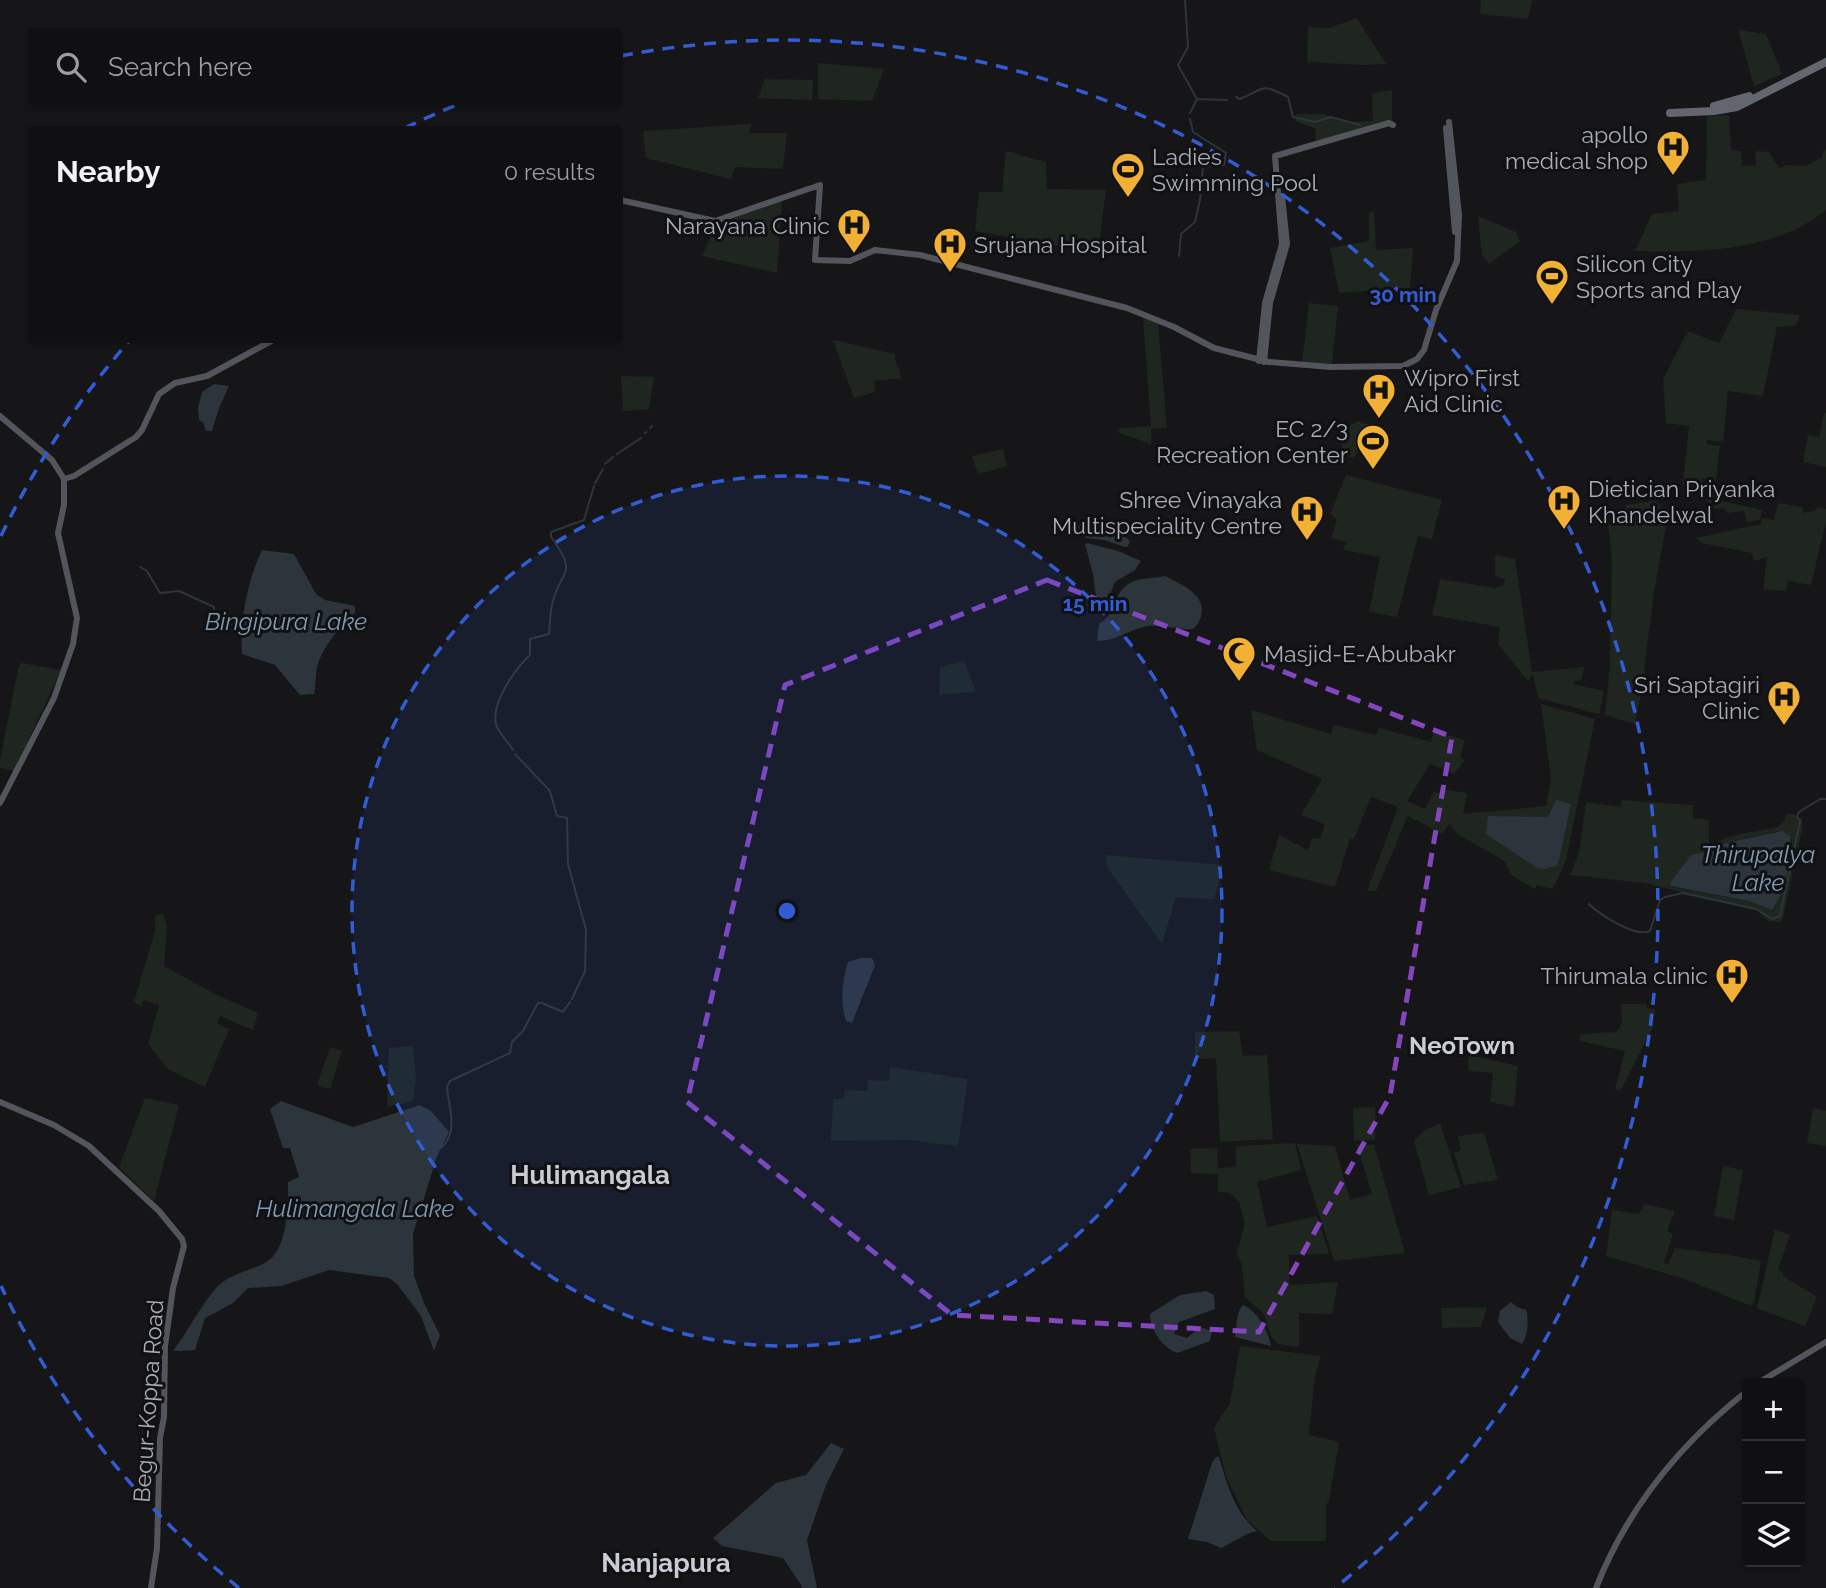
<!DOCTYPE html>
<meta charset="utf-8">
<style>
:root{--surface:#101012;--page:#19191b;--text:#f1f3f6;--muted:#9c9d9f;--line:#303032}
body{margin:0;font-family:Raleway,sans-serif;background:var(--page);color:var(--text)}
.controls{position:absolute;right:21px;bottom:21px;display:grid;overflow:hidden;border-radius:7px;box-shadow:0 4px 10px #0003}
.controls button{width:63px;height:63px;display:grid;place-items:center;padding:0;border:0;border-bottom:2px solid var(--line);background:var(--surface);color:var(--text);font:35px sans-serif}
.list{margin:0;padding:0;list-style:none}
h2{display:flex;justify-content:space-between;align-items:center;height:91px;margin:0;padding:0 28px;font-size:30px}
h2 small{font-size:23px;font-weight:400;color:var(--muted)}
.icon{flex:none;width:38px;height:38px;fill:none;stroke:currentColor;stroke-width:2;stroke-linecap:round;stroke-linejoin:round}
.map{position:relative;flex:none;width:1826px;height:1588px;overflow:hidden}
.search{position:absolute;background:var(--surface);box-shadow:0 4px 10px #0003;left:28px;top:28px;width:595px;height:77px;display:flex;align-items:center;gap:18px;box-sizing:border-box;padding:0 24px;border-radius:7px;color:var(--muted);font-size:26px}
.panel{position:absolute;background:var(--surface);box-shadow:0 4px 10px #0003;left:28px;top:126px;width:595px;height:217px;border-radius:7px}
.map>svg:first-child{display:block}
.green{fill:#1e261f;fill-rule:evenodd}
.water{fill:#2c353c}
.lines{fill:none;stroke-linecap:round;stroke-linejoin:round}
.stream{stroke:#2c353c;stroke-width:2}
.major{stroke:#53555c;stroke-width:6}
.highway{stroke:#63666e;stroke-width:8}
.marked{fill:none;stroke:#8446be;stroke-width:5;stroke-dasharray:14 9;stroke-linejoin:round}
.ring{fill:none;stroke:#325cd3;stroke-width:3.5;stroke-dasharray:12 9}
.labels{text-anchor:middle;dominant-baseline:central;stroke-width:6;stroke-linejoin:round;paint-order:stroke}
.poi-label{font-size:23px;fill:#a8adb8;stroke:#111113;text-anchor:end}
.street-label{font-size:23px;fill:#a8adb8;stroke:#111113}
.water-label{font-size:24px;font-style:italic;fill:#7f9bb3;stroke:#111113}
.neighbourhood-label{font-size:24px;font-weight:bold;fill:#c9ccd4;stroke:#111113}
.quarter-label{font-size:26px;font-weight:bold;fill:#c9ccd4;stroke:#111113}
.centre{fill:#325cd3;stroke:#111113;stroke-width:3.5}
.ring-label{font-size:21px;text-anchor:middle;font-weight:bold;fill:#325cd3;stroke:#111113;stroke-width:6;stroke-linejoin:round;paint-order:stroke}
</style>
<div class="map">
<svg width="1826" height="1588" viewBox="0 0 1826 1588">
<rect width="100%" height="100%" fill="#161618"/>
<path class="green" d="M 1481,0 L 1532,0 L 1528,19 L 1480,14 Z
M 1357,18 L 1386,64 L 1363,65 L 1307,62 L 1308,27 L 1330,28 Z
M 1738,30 L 1766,34 L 1782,74 L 1754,86 Z
M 818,63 L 884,69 L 872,101 L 818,99 Z
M 765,79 L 813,80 L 812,100 L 758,98 Z
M 1392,90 L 1392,119 L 1390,120 L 1315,142 L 1316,129 L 1295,121 L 1296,114 L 1324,114 L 1346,122 L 1373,121 L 1372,93 Z
M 1729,115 L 1731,150 L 1741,151 L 1742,166 L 1756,165 L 1755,151 L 1769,152 L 1779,168 L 1787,165 L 1806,166 L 1823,157 L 1823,151 L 1826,150 L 1826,210 C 1773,253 1700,252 1635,251 L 1652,214 L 1679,211 L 1677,184 L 1706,180 L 1707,116 Z
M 751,124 L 749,133 L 787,133 L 783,169 L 735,167 L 731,179 L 646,158 L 643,131 Z
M 1006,151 L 1046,162 L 1047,189 L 1106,190 L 1098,253 L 975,231 L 979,192 L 1002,192 Z
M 782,201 L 777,273 L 702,256 L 717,223 Z
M 1374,211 L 1376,250 L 1413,248 L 1410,288 L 1339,293 L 1330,248 L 1369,241 L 1369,213 Z
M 1478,216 L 1516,232 L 1520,241 L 1489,264 L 1482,255 Z
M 1309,303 L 1338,306 L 1332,364 L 1302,362 Z
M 1736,309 L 1800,315 L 1796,326 L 1777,327 L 1763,396 L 1728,391 L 1723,442 L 1707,440 L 1706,444 L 1720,446 L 1716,480 L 1701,478 L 1703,480 L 1701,489 L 1683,484 L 1689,426 L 1666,423 L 1663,379 L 1688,331 L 1719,343 Z
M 1143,317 L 1158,322 L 1167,428 L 1151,429 L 1151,444 L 1119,433 L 1119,430 L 1121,428 L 1151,426 Z
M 833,340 L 895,354 L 895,360 L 902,378 L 874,381 L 875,392 L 854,398 Z
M 621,376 L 654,377 L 649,409 L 623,411 Z
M 1824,413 L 1826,413 L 1826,467 L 1803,462 L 1808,435 L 1819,437 Z
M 1358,421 L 1370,425 L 1354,458 L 1343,455 L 1341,440 L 1345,428 Z
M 1003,449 L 1007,466 L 978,474 L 972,456 Z
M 1346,475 L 1442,500 L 1432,539 L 1418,536 L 1397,617 L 1369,612 L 1380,557 L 1343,550 L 1346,542 L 1331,538 L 1337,520 L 1330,514 Z
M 1710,487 L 1716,488 L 1715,496 L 1717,500 L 1762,510 L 1760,520 L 1747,522 L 1744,511 L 1727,513 L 1725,509 L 1712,508 L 1714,505 L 1707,502 Z
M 1656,501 L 1668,515 L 1654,592 L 1641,695 L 1635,724 L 1605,715 L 1610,666 L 1612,562 L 1608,524 L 1625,523 L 1626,505 Z
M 1778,503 L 1803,507 L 1803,513 L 1816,510 L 1817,507 L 1826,509 L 1826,522 L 1811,585 L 1788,581 L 1786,591 L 1763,590 L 1767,557 L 1754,561 L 1752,553 L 1702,543 L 1696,538 L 1761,524 L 1762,518 L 1774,520 Z
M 1495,555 L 1515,559 L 1532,672 L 1584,667 L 1581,681 L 1575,680 L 1573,684 L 1604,691 L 1599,714 L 1538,698 L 1533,674 L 1528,681 L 1498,644 L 1500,627 L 1432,615 L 1440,579 L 1495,588 L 1504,585 L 1505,579 L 1495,576 Z
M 964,661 L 976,692 L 939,695 L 940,667 Z
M 22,663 L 61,670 L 14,771 L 0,768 L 0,760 L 19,665 Z
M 1541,704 L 1595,719 L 1566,860 L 1553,889 L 1537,885 L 1535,889 L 1512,876 L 1505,862 L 1498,857 L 1457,834 L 1449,823 L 1443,834 L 1408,816 L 1376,891 L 1367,891 L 1398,807 L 1371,797 L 1354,839 L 1350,839 L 1335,887 L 1269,870 L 1279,835 L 1308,850 L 1312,838 L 1320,839 L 1325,824 L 1301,815 L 1322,779 L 1257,750 L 1251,710 L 1331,734 L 1334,725 L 1376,735 L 1379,728 L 1431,742 L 1434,731 L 1465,740 L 1460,757 L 1465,760 L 1454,774 L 1430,764 L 1407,801 L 1425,809 L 1434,791 L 1437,793 L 1446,790 L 1467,793 L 1463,814 L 1546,806 L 1551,778 Z
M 1622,800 L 1693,805 L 1693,818 L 1709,820 L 1709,848 C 1727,832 1755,833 1777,827 L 1783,823 L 1787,814 L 1792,814 L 1802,818 L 1802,830 L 1782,922 L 1768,921 L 1758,911 L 1645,883 L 1570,875 L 1579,853 L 1586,802 L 1620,807 ZM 1780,831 L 1791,840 L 1786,878 L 1772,910 L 1749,901 L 1673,887 L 1670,885 L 1691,855 L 1715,850 L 1721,844 Z
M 1106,855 L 1223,865 L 1214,899 L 1176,897 L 1162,944 L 1107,867 Z
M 163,913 L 167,926 L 164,966 L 215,994 L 258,1013 L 253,1030 L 220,1016 L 217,1024 L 229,1029 L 205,1087 L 168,1069 L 148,1044 L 159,1005 L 144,1000 L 141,1006 L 134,1002 L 155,931 L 155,916 Z
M 1621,1004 L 1646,1004 L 1647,1008 L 1655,1009 L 1653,1027 L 1621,1090 L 1615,1089 L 1625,1051 L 1580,1041 L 1580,1034 L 1617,1032 L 1622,1023 Z
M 1239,1031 L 1243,1056 L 1267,1055 L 1273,1139 L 1220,1142 L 1216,1058 L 1195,1059 L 1195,1032 Z
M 413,1046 L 416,1079 L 413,1101 L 387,1107 L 389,1048 Z
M 330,1047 L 342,1051 L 330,1089 L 317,1085 Z
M 1469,1055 L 1518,1066 L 1514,1107 L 1490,1102 L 1493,1073 L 1468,1071 Z
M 890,1067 L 968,1079 L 958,1146 L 908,1140 L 831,1141 L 833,1099 L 844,1099 L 845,1090 L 867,1091 L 868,1080 L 889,1081 Z
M 145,1098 L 179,1105 L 154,1201 L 119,1167 Z
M 1375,1107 L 1375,1140 L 1354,1141 L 1353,1108 Z
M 1813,1108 L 1826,1111 L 1826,1146 L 1807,1143 Z
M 1440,1123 L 1461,1187 L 1429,1195 L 1414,1141 L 1425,1130 Z
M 1484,1133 L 1498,1180 L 1464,1185 L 1454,1153 L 1461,1150 L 1458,1136 Z
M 1295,1143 L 1301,1170 L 1257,1182 L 1267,1227 L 1317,1216 L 1329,1254 L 1289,1255 L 1289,1285 L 1338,1282 L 1332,1314 L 1299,1313 L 1299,1347 L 1278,1344 L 1271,1336 L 1264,1314 L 1245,1297 L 1242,1266 L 1237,1253 L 1245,1223 L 1239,1202 L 1230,1193 L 1218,1192 L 1218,1174 L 1191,1173 L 1190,1149 L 1217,1148 L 1218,1168 L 1236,1167 L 1236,1146 Z
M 1297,1144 L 1335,1146 L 1350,1200 L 1372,1194 L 1357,1145 L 1374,1145 L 1405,1253 L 1334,1261 Z
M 1723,1166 L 1743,1170 L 1734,1220 L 1714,1216 Z
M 1644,1204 L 1675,1211 L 1667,1231 L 1673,1234 L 1664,1263 L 1668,1264 L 1675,1248 L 1729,1255 L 1761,1261 L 1754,1302 L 1751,1306 L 1685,1279 L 1606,1256 L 1612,1210 L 1639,1214 Z
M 1775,1229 L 1790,1235 L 1778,1269 L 1783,1273 L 1783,1276 L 1817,1297 L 1805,1326 L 1757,1308 Z
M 1487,1307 L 1481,1327 L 1442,1328 L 1441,1308 Z
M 1240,1346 L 1321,1356 L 1315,1375 L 1309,1435 L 1339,1442 L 1329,1500 L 1326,1505 L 1326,1541 L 1271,1541 L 1247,1520 L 1226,1476 L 1214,1428 L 1230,1403 Z"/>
<path class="water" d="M 214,384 L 229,386 L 219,408 L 212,431 L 206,431 L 203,422 L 199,420 L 198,408 L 202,392 Z
M 1104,517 L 1130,541 L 1128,546 L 1125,547 L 1104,540 L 1086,538 L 1078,528 L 1079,525 L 1096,518 Z
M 1087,543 L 1118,551 L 1141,561 L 1135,570 L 1115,582 L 1103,613 L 1100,614 L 1098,612 L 1093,574 L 1085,544 Z
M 262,550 L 294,554 L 316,594 L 325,600 L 355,606 L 355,613 C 339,629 323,645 317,667 C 315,676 316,686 314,694 L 300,695 L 275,665 L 242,654 C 240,621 247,581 262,550 Z
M 1165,576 C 1180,584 1207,594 1201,616 C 1200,621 1196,628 1192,629 C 1183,631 1158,623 1143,627 C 1127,631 1115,641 1097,641 L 1099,624 C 1116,615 1113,592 1130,583 C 1141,577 1153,579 1165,576 Z
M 1556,800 L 1571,804 L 1559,860 L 1556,866 L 1544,869 L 1537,868 L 1486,834 L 1488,816 L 1548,817 Z
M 1782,831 L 1790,836 C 1792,860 1785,890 1772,910 L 1749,901 L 1671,886 L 1670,883 L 1691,855 L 1715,850 L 1721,844 Z
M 861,958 L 872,958 L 875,965 L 852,1023 L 846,1021 C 840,1002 842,981 848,962 Z
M 281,1101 L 353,1127 L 420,1105 L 431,1111 L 449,1132 L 437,1156 L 413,1234 L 414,1276 L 424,1303 L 440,1335 L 434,1351 L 421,1316 L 397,1284 L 389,1278 L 329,1270 L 281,1286 L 248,1288 L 233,1303 L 205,1318 L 195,1350 L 173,1351 C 188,1331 200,1307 216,1288 C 229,1274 249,1271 265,1263 C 288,1251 288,1205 288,1182 L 299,1177 L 290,1148 L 283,1148 L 270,1109 Z
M 1206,1291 L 1214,1295 L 1215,1309 L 1179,1322 L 1174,1334 L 1187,1338 L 1200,1327 L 1212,1331 L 1210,1341 L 1177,1353 C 1162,1347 1150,1330 1150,1314 L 1180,1295 Z
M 1511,1302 L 1517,1307 L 1526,1310 C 1529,1319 1528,1336 1522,1344 L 1510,1338 L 1498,1322 L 1500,1311 Z
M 1243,1305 C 1257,1310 1269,1333 1271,1346 L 1235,1337 C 1237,1328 1236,1311 1243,1305 Z
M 831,1443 L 844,1449 L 826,1485 L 807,1540 L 817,1588 L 803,1588 L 783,1558 L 722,1546 L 713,1538 L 776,1483 L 806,1475 Z
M 1216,1457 L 1219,1457 C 1227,1484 1235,1513 1257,1531 L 1247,1534 L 1221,1548 L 1207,1542 L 1188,1539 L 1212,1463 Z"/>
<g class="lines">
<path class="stream" d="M 1185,0 L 1188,47 L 1178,65 L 1197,99 L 1227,100
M 1236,97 L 1240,99 C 1267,87 1261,83 1288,97 L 1293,117 L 1315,122 L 1331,117 L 1360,125
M 1190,113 L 1197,99
M 1179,256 L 1181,234 L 1195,222 L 1200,200 L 1203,167 L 1224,165 L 1226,153 L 1193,132 L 1190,119
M 650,428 L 652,426
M 645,433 L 646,432
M 617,454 L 641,438
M 605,464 L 613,457
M 595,483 L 603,469
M 140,567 L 147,571 L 160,593 L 179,591 L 214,607 L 215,619 L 220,623 L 242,626
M 513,750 C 508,742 501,735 497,727 C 488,706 516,668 530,655 L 530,639 L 549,634 C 550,624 550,614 552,605 C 560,568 580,577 551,537 L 551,532 L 584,520 L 594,486
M 515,754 L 550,791 L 557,816 L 567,818 L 568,864 L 586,930 L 585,971 L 572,999
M 1589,904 C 1600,915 1636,938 1650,931 L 1660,900 L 1665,897 L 1683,893 L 1756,909 L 1772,919 L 1780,916 L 1800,821 L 1797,817 L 1799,812 L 1820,799 L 1826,799
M 441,1148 C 459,1133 449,1108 447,1087 L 450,1081 L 510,1053 L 512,1042 L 523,1031 L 538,1003 L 542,1003 L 563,1012 L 570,1002"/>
<path class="major" d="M 1446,128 L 1455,232
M 620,200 L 715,221 L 820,185 L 815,260 L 850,261 L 875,250 L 920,255 L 1127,308 L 1174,327 L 1214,348 L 1269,362 L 1331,367 L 1403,366 L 1417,359 L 1424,350 L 1436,310 L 1457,261 L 1459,215 L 1449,122
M 1259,361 L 1265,303 L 1282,244 L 1275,156 L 1389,123 L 1393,125
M 1264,362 L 1270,303 L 1287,244 L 1282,196
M 0,416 L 52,460 L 64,479 L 64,505 L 58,533 L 77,618 L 73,644 L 54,698 L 0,803
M 64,479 L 74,476 L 136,437 L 142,430 L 159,394 L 175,383 L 207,376 L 273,340
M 0,1102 L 54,1125 L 89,1146 L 159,1211 L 182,1239 L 184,1246 L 173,1288 L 165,1346 L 164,1417 L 160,1438 L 157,1548 L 151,1588
M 1758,1383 L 1826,1342
M 1596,1588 C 1627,1509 1681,1443 1747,1391"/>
<path class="highway" d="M 1714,106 L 1749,96
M 1670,113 L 1714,111 L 1737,107 L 1826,62"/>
</g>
<path class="marked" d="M 1047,580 L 1452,737 L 1390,1096 L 1259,1332 L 952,1315 L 687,1102 L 785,685 Z"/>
<circle cx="787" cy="911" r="435" fill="#325cd3" fill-opacity=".12"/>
<g class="ring">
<circle cx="787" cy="911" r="435"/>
<path d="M239 1588A871 871 0 0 1 1 1286M1 536A871 871 0 0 1 130 340M405 128A871 871 0 0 1 461 103M621 56A871 871 0 0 1 1335 1588"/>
</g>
<defs>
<symbol id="hospital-pin" viewBox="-11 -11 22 30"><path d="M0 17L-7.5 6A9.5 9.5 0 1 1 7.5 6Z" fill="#f2b134" stroke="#111113"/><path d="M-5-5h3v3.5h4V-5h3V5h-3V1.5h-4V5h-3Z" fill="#111"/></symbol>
<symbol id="stadium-pin" viewBox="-11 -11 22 30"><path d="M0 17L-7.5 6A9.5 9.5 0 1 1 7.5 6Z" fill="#f2b134" stroke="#111113"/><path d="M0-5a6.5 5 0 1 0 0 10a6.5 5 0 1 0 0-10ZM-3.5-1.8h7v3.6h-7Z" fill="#111"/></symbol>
<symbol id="mosque-pin" viewBox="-11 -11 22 30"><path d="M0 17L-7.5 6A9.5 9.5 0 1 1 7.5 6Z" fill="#f2b134" stroke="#111113"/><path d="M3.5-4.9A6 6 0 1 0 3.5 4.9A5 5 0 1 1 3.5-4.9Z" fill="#111"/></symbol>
</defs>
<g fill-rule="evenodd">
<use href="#hospital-pin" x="1654" y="128" width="38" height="52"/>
<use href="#stadium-pin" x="1109" y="150" width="38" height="52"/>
<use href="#hospital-pin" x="835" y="206" width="38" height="52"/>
<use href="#hospital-pin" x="931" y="225" width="38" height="52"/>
<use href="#stadium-pin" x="1533" y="257" width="38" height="52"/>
<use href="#hospital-pin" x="1360" y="371" width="38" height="52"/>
<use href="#stadium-pin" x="1354" y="422" width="38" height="52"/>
<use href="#hospital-pin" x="1545" y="482" width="38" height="52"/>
<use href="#hospital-pin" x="1288" y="493" width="38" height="52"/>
<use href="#mosque-pin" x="1220" y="634" width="38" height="52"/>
<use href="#hospital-pin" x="1765" y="678" width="38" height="52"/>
<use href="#hospital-pin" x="1713" y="956" width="38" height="52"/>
</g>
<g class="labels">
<g class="poi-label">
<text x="1648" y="134">apollo<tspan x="1648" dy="26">medical shop</tspan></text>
<text x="1152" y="156" text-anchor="start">Ladies<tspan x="1152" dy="26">Swimming Pool</tspan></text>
<text x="830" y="225">Narayana Clinic</text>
<text x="974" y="244" text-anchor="start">Srujana Hospital</text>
<text x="1576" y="263" text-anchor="start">Silicon City<tspan x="1576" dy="26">Sports and Play</tspan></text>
<text x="1404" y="377" text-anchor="start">Wipro First<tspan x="1404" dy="26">Aid Clinic</tspan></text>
<text x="1348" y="428">EC 2/3<tspan x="1348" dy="26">Recreation Center</tspan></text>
<text x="1588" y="488" text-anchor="start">Dietician Priyanka<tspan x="1588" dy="26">Khandelwal</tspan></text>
<text x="1282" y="499">Shree Vinayaka<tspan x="1282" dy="26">Multispeciality Centre</tspan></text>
<text x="1264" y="653" text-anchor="start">Masjid-E-Abubakr</text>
<text x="1760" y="684">Sri Saptagiri<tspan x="1760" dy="26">Clinic</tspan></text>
<text x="1708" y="975">Thirumala clinic</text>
</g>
<g class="street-label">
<text transform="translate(148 1401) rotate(-86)">Begur-Koppa Road</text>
</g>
<g class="water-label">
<text x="286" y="621">Bingipura Lake</text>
<text x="1758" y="854">Thirupalya<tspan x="1758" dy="28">Lake</tspan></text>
<text x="355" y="1208">Hulimangala Lake</text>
</g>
<g class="neighbourhood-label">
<text x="1462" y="1045">NeoTown</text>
</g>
<g class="quarter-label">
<text x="590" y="1175">Hulimangala</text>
<text x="666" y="1563">Nanjapura</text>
</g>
</g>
<circle cx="787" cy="911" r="10" class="centre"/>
<g class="ring-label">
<text x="1403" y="302">30 min</text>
<text x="1095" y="611">15 min</text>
</g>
</svg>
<div class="controls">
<button>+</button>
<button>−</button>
<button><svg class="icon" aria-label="layers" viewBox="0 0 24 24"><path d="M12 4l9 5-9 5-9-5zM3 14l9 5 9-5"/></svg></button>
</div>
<div class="search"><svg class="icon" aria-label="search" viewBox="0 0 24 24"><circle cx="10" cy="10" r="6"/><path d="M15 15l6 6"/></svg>Search here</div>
<section class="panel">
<h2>Nearby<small>0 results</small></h2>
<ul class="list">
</ul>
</section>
</div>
